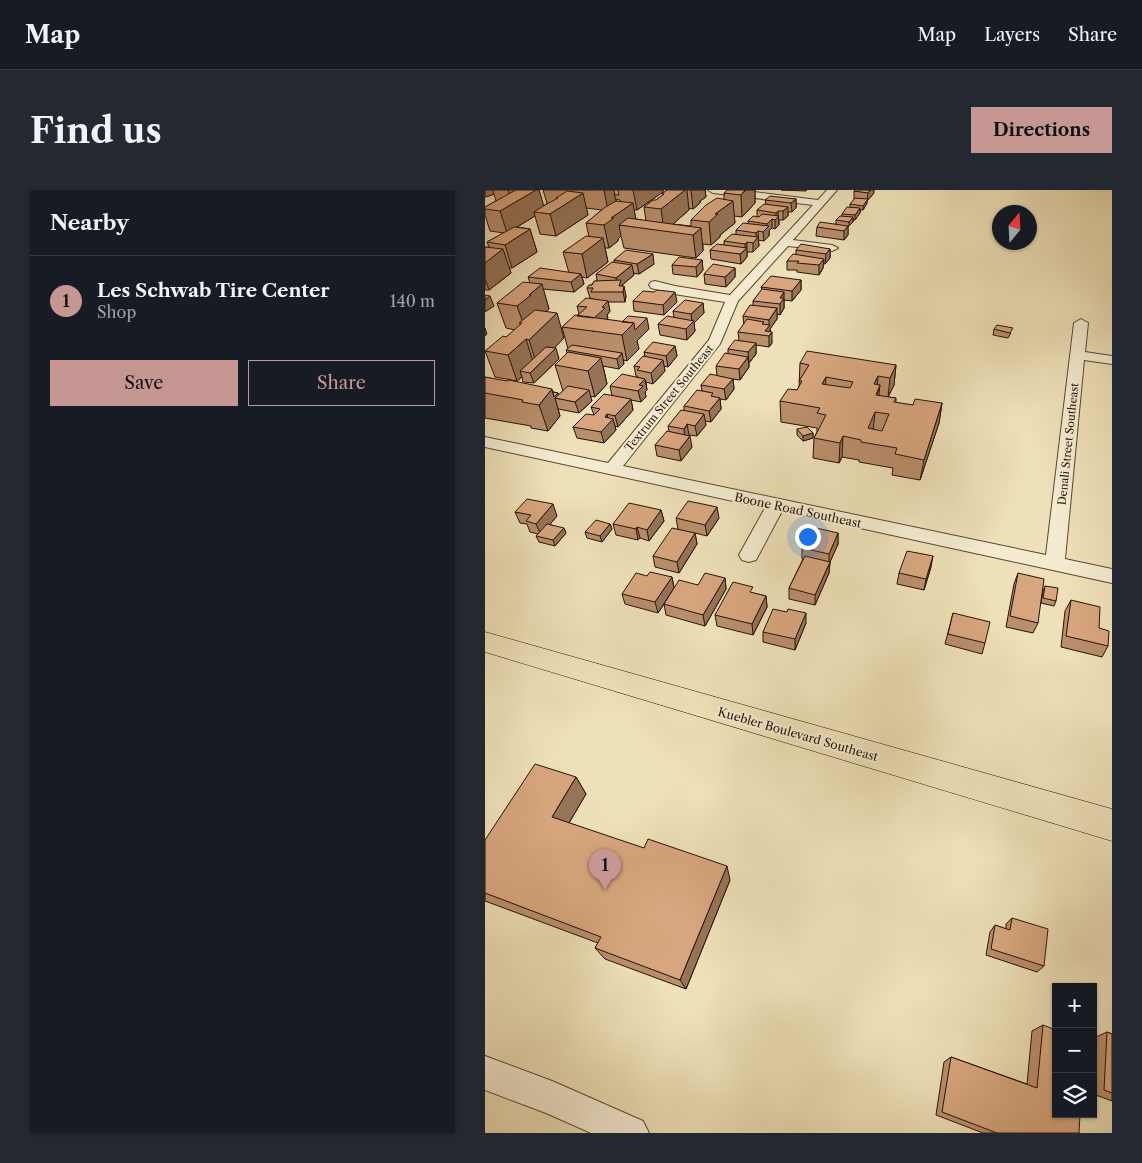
<!DOCTYPE html>
<meta charset="utf-8">
<style>
:root{--surface:#171b24;--page:#242831;--text:#f1f3f6;--muted:#9ea1a6;--line:#363941;--accent:#c59692}
body{margin:0;font-family:"Libre Caslon Text",serif;background:var(--page);color:var(--text)}
.controls{position:absolute;right:15px;bottom:15px;display:grid;overflow:hidden;border-radius:0px;box-shadow:0 1px 4px #0004}
.controls button{width:45px;height:45px;display:grid;place-items:center;padding:0;border:0;border-bottom:1px solid var(--line);background:var(--surface);color:var(--text);font:25px sans-serif}
.compass{position:absolute;left:507px;top:15px;width:45px;height:45px;border-radius:50%;background:var(--surface);box-shadow:0 1px 4px #0004;rotate:18deg}
.you{position:absolute;left:322px;top:346px;width:18px;height:18px;margin:-12px;border:4px solid #fff;border-radius:50%;background:#1a73e8;box-shadow:0 0 0 8px #1a73e833}
.badge{display:grid;place-items:center;width:32px;height:32px;border-radius:50%;background:var(--accent);color:#111;font-size:16px;font-weight:700}
.pin{position:absolute;translate:-50% -41px;filter:drop-shadow(0 1px 2px #0008)}
.pin::after{content:'';position:absolute;top:26px;width:18px;height:15px;background:inherit;clip-path:polygon(0 0,100% 0,50% 100%)}
.list{margin:0;padding:0;list-style:none}
h2{display:flex;justify-content:space-between;align-items:center;height:65px;margin:0;padding:0 20px;font-size:21px}
h2 small{font-size:16px;font-weight:400;color:var(--muted)}
.list li{display:grid;grid-template-columns:32px 1fr auto;gap:15px;align-items:center;box-sizing:border-box;height:90px;padding:0 20px;border-top:1px solid var(--line)}
.list b{display:block;font-size:19px;white-space:nowrap}
.list p{margin:0;font-size:16px;white-space:nowrap;color:var(--muted)}
.list em{font-size:16px;font-style:normal;color:var(--muted)}
.actions{display:flex;gap:10px;padding:15px 20px}
.actions a{flex:1;padding:11px 0;border:1px solid var(--accent);border-radius:0px;text-align:center;font-size:18px;color:var(--accent)}
.actions .main{background:var(--accent);color:#111}
.icon{flex:none;width:28px;height:28px;fill:none;stroke:currentColor;stroke-width:2;stroke-linecap:round;stroke-linejoin:round}
.map{position:relative;flex:none;width:627px;height:943px;overflow:hidden;border-radius:0px}
header{display:flex;align-items:center;gap:30px;box-sizing:border-box;height:70px;padding:0 25px;background:var(--surface);border-bottom:1px solid var(--line)}
header strong{font-size:24px}
nav{display:flex;gap:28px;margin-inline-start:auto;font-size:18px}
.intro{display:flex;align-items:center;justify-content:space-between;box-sizing:border-box;height:120px;padding:0 30px}
h1{margin:0;font-size:35px}
.button{padding:12px 22px;border-radius:0px;background:var(--accent);color:#111;font-size:18px;font-weight:700}
main{display:flex;gap:30px;padding:0 30px}
aside{flex:1;background:var(--surface);border-radius:0px;box-shadow:0 1px 4px #0004}
.map>svg:first-child{display:block}
.lines{fill:none;stroke-linecap:round;stroke-linejoin:round}
.minor-casing{stroke:#574632;stroke-width:2}
.major-casing{stroke:#251306;stroke-width:1}
.minor{fill:#f4ebd1;fill-rule:evenodd}
.major{fill:#eee0b8;fill-rule:evenodd}
.wall{fill:#b98f6c;stroke:#251306;fill-rule:evenodd}
.shaded-wall{fill:#967458;stroke:#251306}
.building{fill:#d7a67e;stroke:#251306;fill-rule:evenodd}
.labels{text-anchor:middle;dominant-baseline:central;stroke-width:4;stroke-linejoin:round;paint-order:stroke}
.far-street-label{font-size:11px;fill:#251306;stroke:#f4ebd1}
.street-label{font-size:12px;fill:#251306;stroke:#f4ebd1}
</style>
<header>
<strong>Map</strong>
<nav><a>Map</a><a>Layers</a><a>Share</a></nav>
</header>
<div class="intro"><h1>Find us</h1><a class="button">Directions</a></div>
<main>
<aside>
<h2>Nearby<small></small></h2>
<ul class="list">
<li><span class="badge">1</span><div><b>Les Schwab Tire Center</b><p>Shop</p></div><em>140 m</em></li>
</ul>
<div class="actions"><a class="main">Save</a><a>Share</a></div>
</aside>
<div class="map">
<svg width="627" height="943" viewBox="0 0 627 943">
<rect width="100%" height="100%" fill="#eee0b8"/>
<filter id="stains"><feTurbulence type="fractalNoise" baseFrequency=".004" numOctaves="4"/><feColorMatrix values="0 0 0 0 .2 0 0 0 0 .09 0 0 0 0 .02 0 0 0 .5 -.17"/></filter>
<radialGradient id="worn" r=".72"><stop offset=".6" stop-color="#630" stop-opacity="0"/><stop offset="1" stop-color="#630" stop-opacity=".3"/></radialGradient>
<g class="lines">
<defs>
<path id="minor" d="M 223,0 L 252,0 L 333,10 L 342,0 L 352,0 L 308,50 L 347,55 L 353,58 L 347,61 L 303,56 L 253,111 L 235,154 L 138,276 L 561,365 L 589,133 L 596,129 L 603,133 L 600,162 L 627,166 L 627,174 L 599,170 L 580,369 L 627,379 L 627,393 L 297,321 L 271,370 L 264,372 L 257,370 L 254,365 L 280,318 L 0,257 L 0,247 L 123,273 L 224,150 L 240,112 L 189,104 L 166,98 L 164,95 L 166,92 L 170,91 L 190,96 L 245,105 L 328,15 L 228,3 Z
M 0,866 L 67,891 L 158,931 L 164,943 L 106,943 L 61,923 L 0,900 Z"/>
<path id="major" d="M 0,442 L 627,619 L 627,651 L 0,462 Z"/>
</defs>
<use href="#minor" class="minor-casing"/>
<use href="#major" class="major-casing"/>
<use href="#minor" class="minor"/>
<use href="#major" class="major"/>
</g>
<path class="wall" d="M 0,0 L 54,0 L 58,16 L 63,13 L 62,13 L 58,0 L 178,0 L 178,2 L 152,20 L 149,20 L 151,29 L 161,31 L 159,17 L 171,10 L 178,5 L 177,4 L 182,0 L 220,0 L 221,7 L 215,11 L 215,13 L 208,19 L 204,18 L 204,20 L 188,34 L 206,36 L 206,30 L 239,9 L 239,3 L 270,0 L 270,13 L 257,27 L 249,26 L 250,33 L 235,45 L 235,47 L 226,55 L 218,54 L 218,61 L 211,68 L 139,58 L 136,46 L 133,49 L 133,51 L 124,58 L 120,58 L 123,72 L 102,88 L 97,87 L 99,94 L 89,102 L 58,99 L 64,119 L 62,121 L 79,148 L 69,158 L 74,169 L 49,193 L 38,192 L 37,187 L 32,191 L 10,187 L 0,161 L 21,147 L 30,140 L 21,138 L 12,113 L 45,93 L 43,87 L 84,83 L 78,62 L 104,47 L 101,33 L 117,20 L 101,18 L 103,25 L 71,46 L 55,44 L 50,26 L 32,37 L 45,39 L 52,62 L 27,78 L 24,78 L 26,83 L 4,100 L 0,100 L 0,57 L 4,57 L 2,52 L 19,43 L 5,41 L 0,25 L 0,17 L 11,11 L 9,4 L 4,6 ZM 131,9 L 135,10 L 135,12 L 131,11 Z
M 296,0 L 322,0 L 321,1 Z
M 369,1 L 389,3 L 382,11 L 382,13 L 378,20 L 375,20 L 375,23 L 370,30 L 368,30 L 368,32 L 364,36 L 363,36 L 363,45 L 359,50 L 331,46 L 332,37 L 351,34 L 351,30 L 357,26 L 357,24 L 365,17 L 365,14 L 369,10 Z
M 311,9 L 311,18 L 307,22 L 303,22 L 303,26 L 298,30 L 294,30 L 294,35 L 290,39 L 287,38 L 284,41 L 284,46 L 279,51 L 273,50 L 274,56 L 268,62 L 262,62 L 262,67 L 256,74 L 226,69 L 225,60 L 239,55 L 239,51 L 251,44 L 251,40 L 263,34 L 263,31 L 272,27 L 272,20 L 281,14 L 280,10 Z
M 345,59 L 345,68 L 340,74 L 338,74 L 338,78 L 334,85 L 312,82 L 312,80 L 302,80 L 302,71 L 311,64 L 311,60 Z
M 129,70 L 169,74 L 154,84 L 148,83 L 149,85 L 137,95 L 141,106 L 140,112 L 123,112 L 125,121 L 122,125 L 123,128 L 121,130 L 164,139 L 152,151 L 154,159 L 142,171 L 138,170 L 139,174 L 134,179 L 118,176 L 122,194 L 110,207 L 105,206 L 107,211 L 94,223 L 73,219 L 75,226 L 63,241 L 46,238 L 46,236 L 0,228 L 0,187 L 73,203 L 74,205 L 78,201 L 70,175 L 82,163 L 81,160 L 83,159 L 77,137 L 94,124 L 92,116 L 108,109 L 105,108 L 102,98 L 112,90 L 111,84 L 129,72 Z
M 217,70 L 218,80 L 212,87 L 188,84 L 187,75 Z
M 250,78 L 250,87 L 241,97 L 220,94 L 219,84 Z
M 316,90 L 316,100 L 307,111 L 299,110 L 299,118 L 295,125 L 292,124 L 292,129 L 285,139 L 287,153 L 284,157 L 271,155 L 271,164 L 264,173 L 264,177 L 255,190 L 248,189 L 249,199 L 241,210 L 235,209 L 236,219 L 226,232 L 220,231 L 221,235 L 212,246 L 204,245 L 203,246 L 207,257 L 196,271 L 172,266 L 170,255 L 184,241 L 183,236 L 199,220 L 199,216 L 217,201 L 216,195 L 232,186 L 231,176 L 243,164 L 243,159 L 254,150 L 253,142 L 259,135 L 258,126 L 268,115 L 268,111 L 277,100 L 276,97 Z
M 148,111 L 192,112 L 179,125 L 149,121 Z
M 218,113 L 219,123 L 209,133 L 210,141 L 202,150 L 175,145 L 173,134 L 189,127 L 188,121 Z
M 509,139 L 526,143 L 523,148 L 508,145 Z
M 190,156 L 192,166 L 183,177 L 179,176 L 180,181 L 168,194 L 161,192 L 162,200 L 160,202 L 161,207 L 156,212 L 146,210 L 148,220 L 133,237 L 130,236 L 131,240 L 119,253 L 92,248 L 88,237 L 109,225 L 106,217 L 127,206 L 125,196 L 153,187 L 151,186 L 149,176 L 160,167 L 159,162 Z
M 315,173 L 411,175 L 409,195 L 403,207 L 411,208 L 411,213 L 428,215 L 457,213 L 454,233 L 435,290 L 407,285 L 408,278 L 374,272 L 374,270 L 357,267 L 354,273 L 328,268 L 329,248 L 332,242 L 332,238 L 296,232 L 295,211 L 312,200 L 314,197 Z
M 312,239 L 328,243 L 328,248 L 318,251 L 312,245 Z
M 176,320 L 179,331 L 164,351 L 155,348 L 153,350 L 131,345 L 128,334 Z
M 30,322 L 72,326 L 65,334 L 81,343 L 70,356 L 54,352 L 51,346 L 53,344 L 45,342 L 42,334 L 35,333 Z
M 191,328 L 234,328 L 222,346 L 210,343 L 212,354 L 194,383 L 170,377 L 168,366 L 193,339 Z
M 125,334 L 127,339 L 117,352 L 102,348 L 100,342 Z
M 353,343 L 353,354 L 345,372 L 344,383 L 330,415 L 304,409 L 304,398 L 318,369 L 317,369 L 317,358 Z
M 446,377 L 439,400 L 412,394 L 414,383 Z
M 533,383 L 553,433 L 548,443 L 521,437 L 529,394 Z
M 162,386 L 187,387 L 189,398 L 213,395 L 240,388 L 241,399 L 220,436 L 181,425 L 179,414 L 173,423 L 140,414 L 137,404 Z
M 560,396 L 571,411 L 569,416 L 556,413 L 558,401 Z
M 268,403 L 281,406 L 282,417 L 268,445 L 232,436 L 230,425 Z
M 586,410 L 614,438 L 623,456 L 617,467 L 576,457 L 580,421 Z
M 302,422 L 321,433 L 310,460 L 278,452 L 278,442 Z
M 468,423 L 500,453 L 497,464 L 460,454 Z
M 91,587 L 101,604 L 84,633 L 245,690 L 201,799 L 120,769 L 110,758 L 113,753 L 0,711 L 0,650 Z
M 527,728 L 559,776 L 552,782 L 501,765 L 505,742 L 510,735 L 521,739 L 521,734 Z
M 558,835 L 594,943 L 498,943 L 451,925 L 459,872 L 466,867 L 542,894 L 547,841 Z
M 622,842 L 627,844 L 627,911 L 608,904 L 608,862 L 609,848 Z"/>
<path class="shaded-wall" d="M 0,0 L 8,0 L 9,4 L 4,6 L 0,7 Z
M 23,0 L 48,0 L 26,13 Z
M 51,0 L 54,0 L 60,20 L 49,22 L 50,26 L 22,43 L 15,21 Z
M 119,0 L 133,0 L 129,3 L 132,15 L 123,21 Z
M 148,0 L 178,0 L 178,2 L 152,20 Z
M 200,0 L 202,0 L 204,20 L 180,41 L 179,41 L 176,19 Z
M 206,0 L 220,0 L 221,7 L 215,11 L 215,13 L 208,19 Z
M 261,0 L 270,0 L 270,13 L 257,27 L 256,5 Z
M 385,0 L 389,0 L 389,3 L 382,11 L 382,13 L 378,20 L 378,16 L 382,10 L 383,3 Z
M 98,3 L 103,25 L 71,46 L 65,24 Z
M 311,9 L 311,18 L 307,22 L 306,13 Z
M 248,11 L 250,33 L 235,45 L 235,47 L 226,55 L 224,32 L 230,24 Z
M 148,13 L 152,36 L 134,35 L 136,46 L 133,49 L 133,51 L 124,58 L 119,35 L 126,28 Z
M 303,17 L 303,26 L 298,30 L 298,21 Z
M 375,18 L 375,23 L 370,30 L 370,25 Z
M 293,21 L 294,35 L 290,39 L 290,30 L 291,28 L 291,23 Z
M 368,27 L 368,32 L 364,36 L 364,32 Z
M 287,29 L 287,38 L 284,41 L 284,46 L 279,51 L 278,42 L 282,38 L 282,34 Z
M 363,36 L 363,45 L 359,50 L 359,41 Z
M 216,38 L 218,61 L 211,68 L 208,45 Z
M 45,39 L 52,62 L 27,78 L 20,55 Z
M 273,41 L 274,56 L 268,62 L 268,53 L 271,49 L 271,43 Z
M 118,48 L 123,72 L 102,88 L 97,64 Z
M 262,52 L 262,67 L 256,74 L 255,64 L 260,60 L 260,54 Z
M 18,59 L 26,83 L 4,100 L 0,89 L 0,73 Z
M 345,59 L 345,68 L 340,74 L 341,64 Z
M 168,64 L 169,74 L 154,84 L 152,74 Z
M 339,69 L 338,78 L 334,85 L 334,75 Z
M 217,70 L 218,80 L 212,87 L 211,77 Z
M 147,75 L 149,85 L 137,95 L 138,100 L 133,98 L 131,88 Z
M 250,78 L 250,87 L 241,97 L 240,87 Z
M 96,84 L 99,94 L 89,102 L 86,92 Z
M 316,90 L 316,100 L 307,111 L 307,101 Z
M 57,94 L 64,119 L 53,129 L 41,141 L 32,116 L 44,105 Z
M 139,96 L 141,106 L 140,112 L 138,102 Z
M 190,102 L 192,112 L 179,125 L 178,115 Z
M 299,102 L 299,118 L 295,125 L 295,108 Z
M 5,106 L 9,116 L 0,122 L 0,110 Z
M 123,111 L 125,121 L 122,125 L 123,128 L 108,142 L 105,131 L 117,117 Z
M 218,113 L 219,123 L 209,133 L 210,141 L 202,150 L 201,139 L 207,132 L 206,124 Z
M 292,118 L 292,129 L 285,139 L 285,145 L 287,142 L 287,153 L 284,157 L 284,146 L 280,141 L 284,136 L 284,130 Z
M 72,123 L 79,148 L 52,176 L 44,150 Z
M 162,128 L 164,139 L 152,151 L 154,159 L 142,171 L 137,145 L 149,133 Z
M 0,138 L 2,144 L 0,146 Z
M 41,149 L 49,175 L 35,181 L 37,187 L 32,191 L 23,165 Z
M 271,153 L 271,164 L 264,173 L 263,162 Z
M 190,156 L 192,166 L 183,177 L 181,166 Z
M 71,158 L 74,169 L 49,193 L 45,183 Z
M 137,163 L 139,174 L 134,179 L 132,169 Z
M 263,167 L 264,177 L 255,190 L 254,179 Z
M 116,168 L 122,194 L 110,207 L 103,181 Z
M 178,170 L 180,181 L 168,194 L 166,183 Z
M 411,175 L 409,195 L 403,207 L 405,188 Z
M 393,186 L 392,204 L 395,195 L 393,215 L 390,222 L 388,242 L 383,238 L 389,194 Z
M 341,187 L 340,207 L 337,194 Z
M 160,189 L 162,200 L 160,202 L 161,207 L 156,212 L 153,201 L 154,195 Z
M 248,189 L 249,199 L 241,210 L 239,199 Z
M 67,199 L 69,207 L 73,203 L 75,209 L 70,208 L 75,226 L 63,241 L 54,215 Z
M 104,200 L 107,211 L 94,223 L 90,212 Z
M 235,208 L 236,219 L 226,232 L 224,221 Z
M 146,209 L 148,220 L 133,237 L 130,226 Z
M 457,213 L 454,233 L 435,290 L 439,270 Z
M 122,224 L 124,233 L 128,229 L 131,240 L 119,253 L 116,242 L 120,227 Z
M 219,224 L 221,235 L 212,246 L 210,236 Z
M 202,234 L 204,245 L 200,250 L 199,239 Z
M 328,243 L 328,248 L 318,251 L 318,246 Z
M 205,246 L 207,257 L 196,271 L 194,260 Z
M 358,246 L 357,267 L 354,273 L 355,253 Z
M 68,314 L 72,326 L 56,345 L 51,334 Z
M 232,317 L 234,328 L 222,346 L 220,335 Z
M 176,320 L 179,331 L 164,351 L 162,340 Z
M 125,334 L 127,339 L 117,352 L 115,346 Z
M 152,337 L 155,348 L 153,350 L 151,339 Z
M 79,338 L 81,343 L 70,356 L 68,350 Z
M 210,343 L 212,354 L 194,383 L 192,372 Z
M 353,343 L 353,354 L 344,374 L 345,372 L 344,383 L 330,415 L 330,405 L 344,375 L 344,364 Z
M 448,366 L 446,377 L 439,400 L 441,389 Z
M 187,387 L 189,398 L 173,423 L 170,412 Z
M 240,388 L 241,399 L 220,436 L 218,425 Z
M 281,406 L 282,417 L 268,445 L 267,434 Z
M 321,423 L 321,433 L 310,460 L 310,449 Z
M 91,587 L 101,604 L 78,643 L 67,627 Z
M 242,676 L 245,690 L 201,799 L 195,790 Z"/>
<path class="building" d="M 31,0 L 51,0 L 15,21 L 0,19 L 0,17 Z
M 129,0 L 133,0 L 134,5 L 130,5 Z
M 182,0 L 200,0 L 176,19 L 159,17 L 168,10 L 171,10 L 179,4 L 177,4 Z
M 242,0 L 260,0 L 256,5 L 239,3 Z
M 370,0 L 385,0 L 383,3 L 369,1 Z
M 82,1 L 98,3 L 65,24 L 49,22 L 60,15 L 73,8 L 71,8 Z
M 285,6 L 311,9 L 306,13 L 280,10 Z
M 232,8 L 248,11 L 230,24 L 233,24 L 224,32 L 206,30 L 221,15 Z
M 370,8 L 383,9 L 378,16 L 365,14 Z
M 131,11 L 148,13 L 126,28 L 129,28 L 119,35 L 101,33 L 119,18 Z
M 279,14 L 303,17 L 298,21 L 293,21 L 291,23 L 272,20 Z
M 362,17 L 375,18 L 370,25 L 357,24 Z
M 277,24 L 294,26 L 290,30 L 287,29 L 282,34 L 263,31 L 268,26 L 274,27 Z
M 355,26 L 368,27 L 364,32 L 351,30 Z
M 143,28 L 216,38 L 208,45 L 134,35 Z
M 335,32 L 363,36 L 359,41 L 332,37 Z
M 258,33 L 284,36 L 278,42 L 273,41 L 271,43 L 251,40 Z
M 29,37 L 45,39 L 20,55 L 2,52 Z
M 247,44 L 273,47 L 268,53 L 262,52 L 260,54 L 239,51 Z
M 101,46 L 118,48 L 97,64 L 78,62 Z
M 232,54 L 262,58 L 255,64 L 225,60 Z
M 316,54 L 345,59 L 341,64 L 311,60 Z
M 0,57 L 18,59 L 0,73 Z
M 141,60 L 168,64 L 152,74 L 129,70 Z
M 308,64 L 339,69 L 334,75 L 312,73 L 314,71 L 302,71 Z
M 194,67 L 217,70 L 211,77 L 187,75 Z
M 127,72 L 147,75 L 131,88 L 111,84 Z
M 228,74 L 250,78 L 240,87 L 219,84 Z
M 55,78 L 96,84 L 86,92 L 43,87 Z
M 286,86 L 316,90 L 307,101 L 276,97 Z
M 136,90 L 134,96 L 139,96 L 138,102 L 106,102 L 108,98 L 102,98 L 104,95 L 107,95 L 109,91 Z
M 38,92 L 57,94 L 44,105 L 46,105 L 32,116 L 12,113 Z
M 277,99 L 299,102 L 295,108 L 299,108 L 295,114 L 268,111 Z
M 172,100 L 190,102 L 178,115 L 148,111 L 158,101 L 169,102 Z
M 0,105 L 5,106 L 0,110 Z
M 101,108 L 123,111 L 117,117 L 120,118 L 109,128 L 92,126 L 102,117 L 92,116 Z
M 200,110 L 218,113 L 206,124 L 188,121 Z
M 265,115 L 292,118 L 284,130 L 258,126 Z
M 50,120 L 72,123 L 44,150 L 41,149 L 23,165 L 0,161 L 18,146 L 21,147 L 37,133 L 34,133 Z
M 90,125 L 149,133 L 137,145 L 77,137 Z
M 143,126 L 162,128 L 150,140 L 149,133 L 137,132 Z
M 182,126 L 209,131 L 201,139 L 173,134 Z
M 262,129 L 279,132 L 277,134 L 285,135 L 280,141 L 287,142 L 284,146 L 253,142 Z
M 512,135 L 528,138 L 525,143 L 509,139 Z
M 250,150 L 271,153 L 263,162 L 243,159 Z
M 168,152 L 190,156 L 181,166 L 159,162 Z
M 87,155 L 137,163 L 132,169 L 81,160 Z
M 61,157 L 71,158 L 45,183 L 35,181 Z
M 322,161 L 411,175 L 405,188 L 393,186 L 389,194 L 395,195 L 391,205 L 411,208 L 409,212 L 428,215 L 430,209 L 457,213 L 439,270 L 410,264 L 412,258 L 376,252 L 376,250 L 358,246 L 355,253 L 329,248 L 341,225 L 332,223 L 335,218 L 295,211 L 303,199 L 312,200 L 317,191 L 314,191 L 324,175 L 315,173 ZM 341,187 L 368,192 L 365,198 L 337,194 ZM 390,222 L 404,224 L 397,241 L 383,238 Z
M 83,162 L 116,168 L 103,181 L 70,175 Z
M 240,163 L 263,167 L 254,179 L 231,176 Z
M 158,166 L 178,170 L 166,183 L 152,180 L 155,177 L 149,176 Z
M 137,184 L 160,189 L 154,195 L 158,196 L 153,201 L 125,196 Z
M 225,184 L 248,189 L 239,199 L 216,195 Z
M 0,187 L 22,191 L 24,190 L 67,199 L 54,215 L 37,212 L 38,210 L 0,203 Z
M 83,196 L 104,200 L 90,212 L 70,208 Z
M 212,200 L 228,203 L 226,206 L 235,208 L 224,221 L 199,216 Z
M 68,202 L 73,203 L 69,207 Z
M 119,204 L 146,209 L 130,226 L 122,224 L 120,227 L 128,229 L 116,242 L 88,237 L 101,224 L 109,225 L 115,219 L 106,217 Z
M 196,220 L 219,224 L 210,236 L 202,234 L 199,239 L 183,236 Z
M 322,237 L 328,243 L 318,246 L 312,239 Z
M 182,241 L 205,246 L 194,260 L 170,255 Z
M 42,309 L 68,314 L 51,334 L 41,331 L 46,325 L 30,322 Z
M 203,311 L 232,317 L 220,335 L 191,328 Z
M 144,313 L 176,320 L 162,340 L 152,337 L 151,339 L 128,334 Z
M 111,330 L 125,334 L 115,346 L 100,342 Z
M 62,334 L 79,338 L 68,350 L 51,346 Z
M 327,337 L 353,343 L 344,364 L 317,358 Z
M 187,338 L 210,343 L 192,372 L 168,366 Z
M 422,361 L 448,366 L 441,389 L 414,383 Z
M 320,366 L 345,372 L 330,405 L 304,398 Z
M 165,382 L 187,387 L 170,412 L 137,404 L 151,383 L 162,386 Z
M 220,383 L 240,388 L 218,425 L 179,414 L 194,390 L 213,395 Z
M 533,383 L 559,389 L 553,433 L 525,426 Z
M 248,392 L 268,397 L 265,402 L 281,406 L 267,434 L 230,425 Z
M 560,396 L 573,398 L 571,411 L 558,408 Z
M 586,410 L 615,417 L 614,438 L 624,441 L 623,456 L 581,446 Z
M 288,419 L 302,422 L 303,419 L 321,423 L 310,449 L 278,442 Z
M 468,423 L 505,432 L 500,453 L 463,444 Z
M 50,574 L 91,587 L 67,627 L 159,658 L 163,649 L 242,676 L 195,790 L 110,758 L 116,747 L 0,703 L 0,650 Z
M 527,728 L 563,739 L 559,776 L 506,759 L 510,735 L 525,740 Z
M 558,835 L 571,840 L 571,924 L 595,924 L 594,943 L 512,943 L 457,922 L 466,867 L 552,898 Z
M 622,842 L 627,844 L 627,903 L 619,900 Z"/>
<g class="labels">
<g class="far-street-label">
<text transform="translate(184 208) rotate(-51)">Textrum Street Southeast</text>
<text transform="translate(583 254) rotate(-84)">Denali Street Southeast</text>
</g>
<g class="street-label">
<text transform="translate(313 320) rotate(12)">Boone Road Southeast</text>
<text transform="translate(313 544) rotate(16)">Kuebler Boulevard Southeast</text>
</g>
</g>
<rect width="100%" height="100%" filter="url(#stains)"/>
<rect width="100%" height="100%" fill="url(#worn)"/>
</svg>
<div class="controls">
<button>+</button>
<button>−</button>
<button><svg class="icon" aria-label="layers" viewBox="0 0 24 24"><path d="M12 4l9 5-9 5-9-5zM3 14l9 5 9-5"/></svg></button>
</div>
<svg class="compass" viewBox="-18 -18 36 36"><path d="M0-13l5 13h-10z" fill="#e53935"/><path d="M0 13l5-13h-10z" fill="#9ea1a6"/></svg>
<div class="you"></div>
<div class="pin badge" style="left:120px;top:700px">1</div>
</div>
</main>
